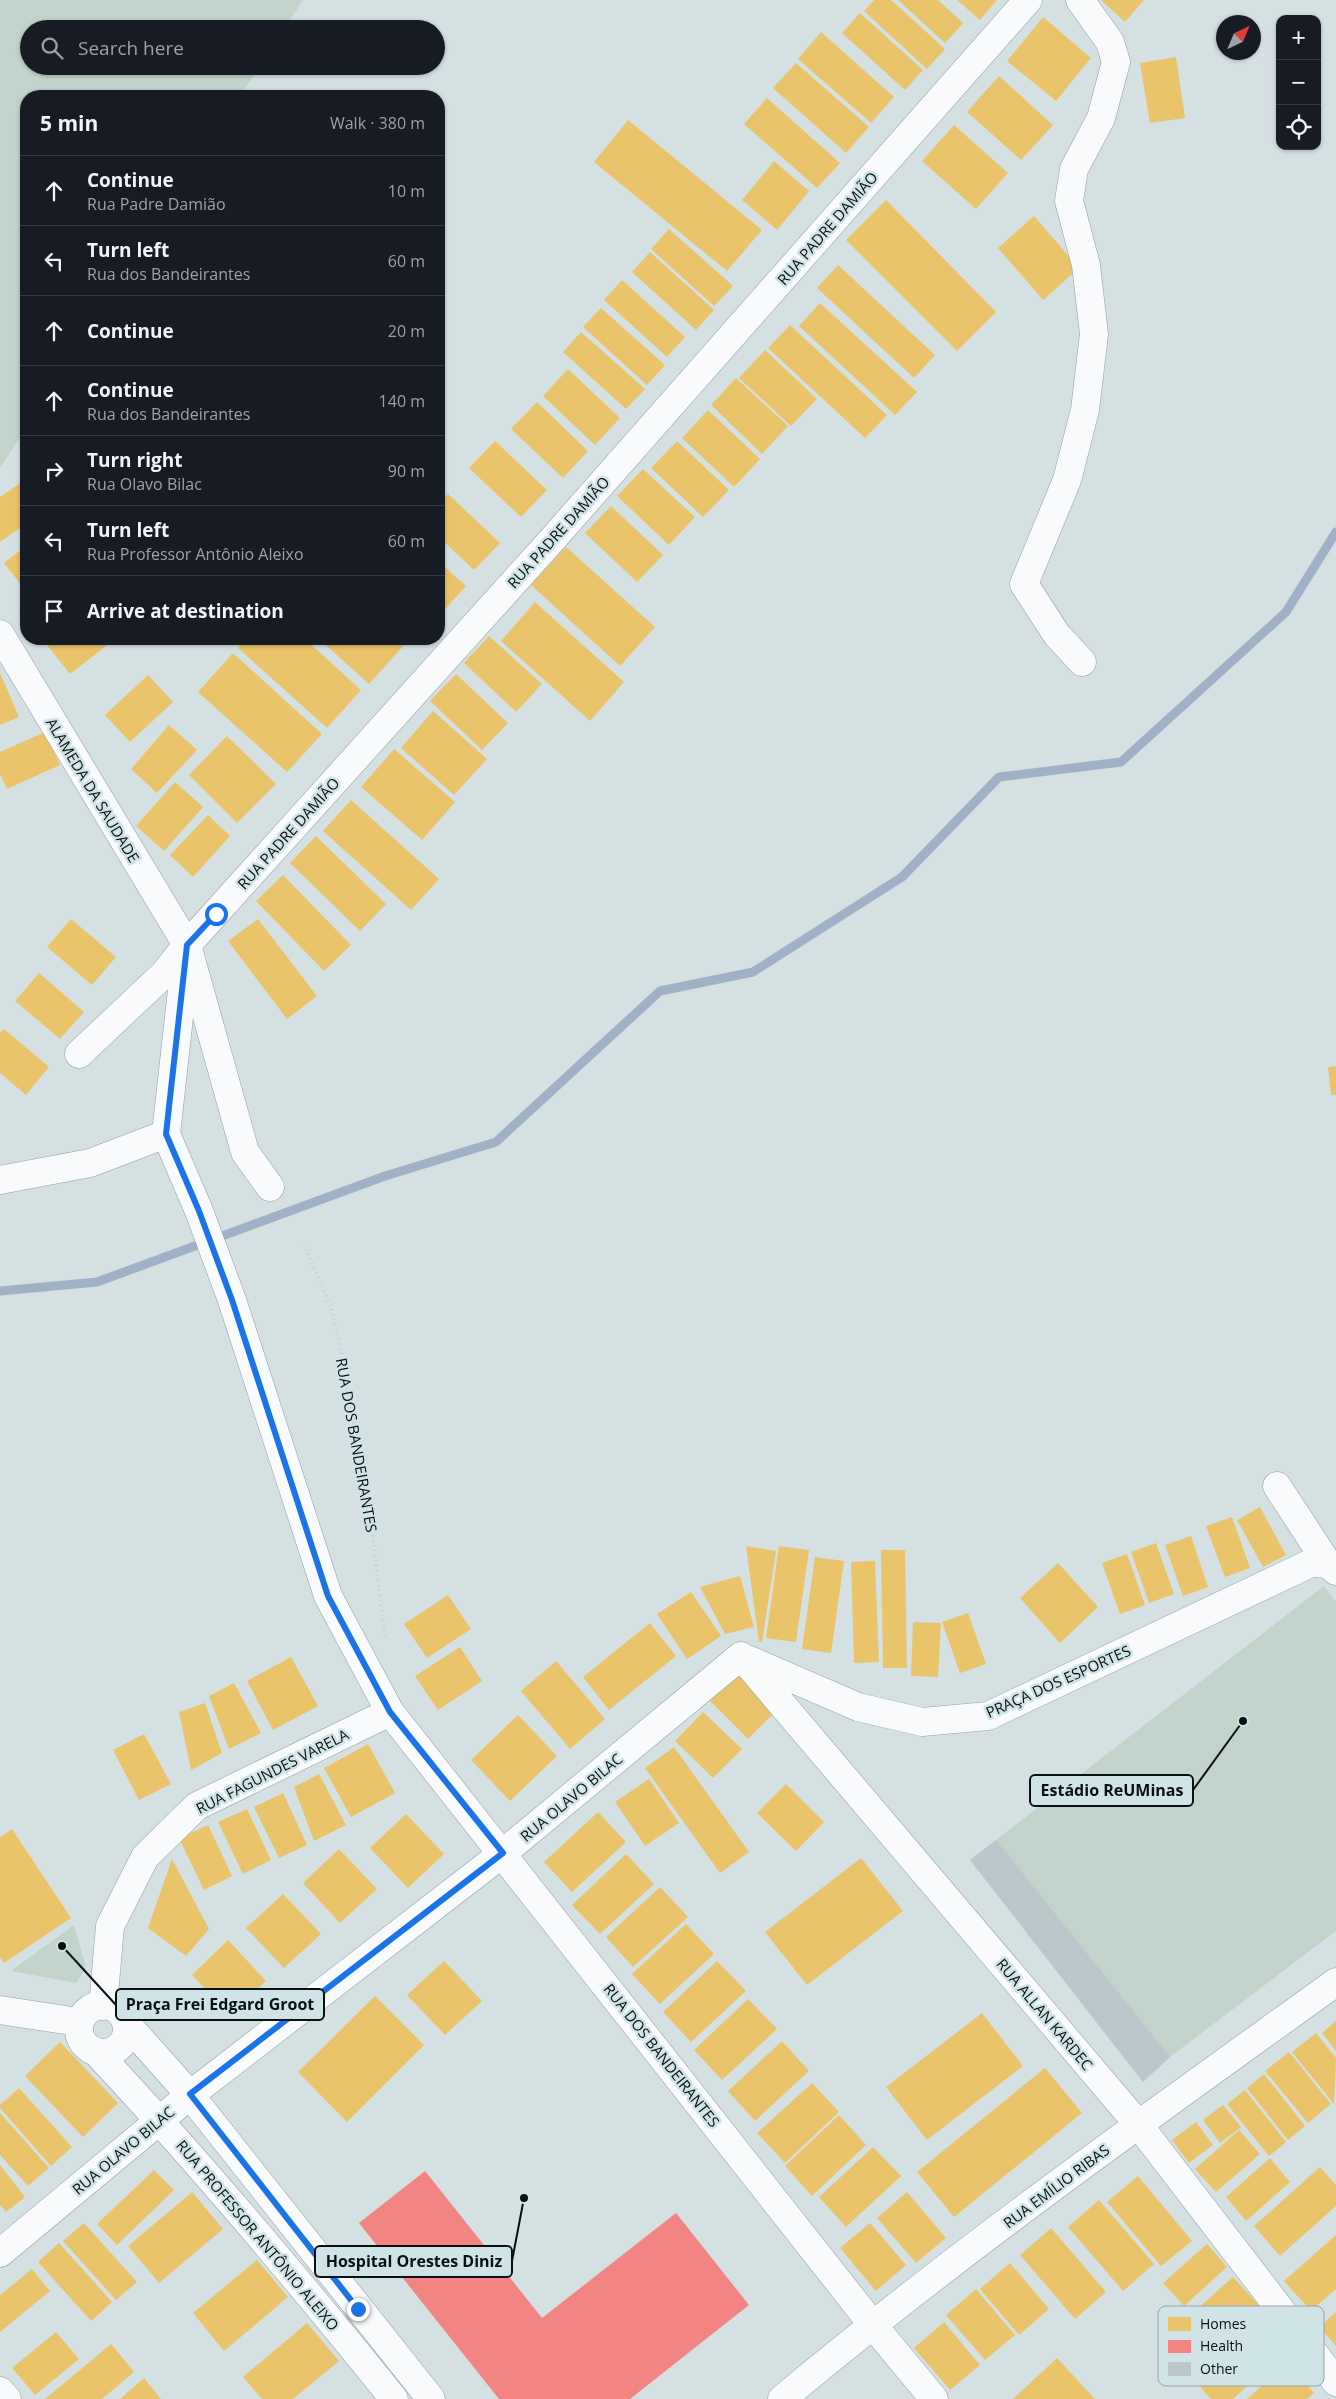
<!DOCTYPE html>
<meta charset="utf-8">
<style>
:root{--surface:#171b24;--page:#242831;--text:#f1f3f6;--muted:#9ea1a6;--line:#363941}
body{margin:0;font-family:"Open Sans",sans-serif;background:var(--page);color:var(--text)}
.controls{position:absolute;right:15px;top:15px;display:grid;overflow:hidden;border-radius:10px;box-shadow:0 1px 4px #0004}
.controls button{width:45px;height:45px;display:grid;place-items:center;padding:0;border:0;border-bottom:1px solid var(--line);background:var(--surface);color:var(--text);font:25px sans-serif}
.compass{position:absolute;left:1216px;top:15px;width:45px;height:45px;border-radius:50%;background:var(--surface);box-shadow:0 1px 4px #0004;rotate:44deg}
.stop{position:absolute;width:15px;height:15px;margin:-11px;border:4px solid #1a73e8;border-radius:50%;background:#fff}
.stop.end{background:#1a73e8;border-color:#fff;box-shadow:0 1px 5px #0008}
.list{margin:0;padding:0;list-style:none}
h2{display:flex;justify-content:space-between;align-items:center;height:65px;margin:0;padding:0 20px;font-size:21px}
h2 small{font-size:16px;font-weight:400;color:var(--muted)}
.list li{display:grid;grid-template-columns:32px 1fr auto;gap:15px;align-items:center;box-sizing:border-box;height:70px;padding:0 20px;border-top:1px solid var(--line)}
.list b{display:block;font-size:19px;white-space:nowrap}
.list p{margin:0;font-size:16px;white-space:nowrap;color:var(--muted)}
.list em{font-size:16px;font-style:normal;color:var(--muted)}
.icon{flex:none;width:28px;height:28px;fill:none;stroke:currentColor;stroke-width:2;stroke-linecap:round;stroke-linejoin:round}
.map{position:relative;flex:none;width:1336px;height:2399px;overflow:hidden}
.search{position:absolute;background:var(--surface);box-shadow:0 1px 4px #0004;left:20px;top:20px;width:425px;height:55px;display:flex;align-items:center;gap:12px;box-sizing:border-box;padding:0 18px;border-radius:28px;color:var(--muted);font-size:19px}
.panel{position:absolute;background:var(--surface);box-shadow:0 1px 4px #0004;left:20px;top:90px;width:425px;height:555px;border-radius:20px}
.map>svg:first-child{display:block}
.green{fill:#c1d3cb}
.homes{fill:#e9c46a}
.health{fill:#f28482}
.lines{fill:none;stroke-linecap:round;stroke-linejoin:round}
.stream{stroke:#a0b1c7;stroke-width:9}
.building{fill:#bcc7cc}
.minor-casing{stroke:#969e9f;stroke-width:29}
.tertiary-casing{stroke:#969e9f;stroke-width:29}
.path{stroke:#c7caca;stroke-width:3;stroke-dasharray:1 4;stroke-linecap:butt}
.minor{stroke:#f9fafb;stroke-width:28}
.tertiary{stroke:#f9fafb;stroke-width:28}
.route{stroke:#1a73e8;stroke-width:6}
.labels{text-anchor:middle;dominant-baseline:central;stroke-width:5;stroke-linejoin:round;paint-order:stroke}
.street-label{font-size:15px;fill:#0a1112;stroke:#d0e4e7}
.key{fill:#d0e4e7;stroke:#95a5a7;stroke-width:1}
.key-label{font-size:14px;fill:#0a1112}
.leader{fill:none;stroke:#0a1112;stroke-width:2}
.callout-dot{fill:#0a1112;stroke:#d0e4e7;stroke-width:2}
.callout{fill:#d0e4e7;stroke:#0a1112;stroke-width:2}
.callout-label{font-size:16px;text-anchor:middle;font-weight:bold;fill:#0a1112}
</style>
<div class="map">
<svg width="1336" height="2399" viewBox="0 0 1336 2399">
<rect width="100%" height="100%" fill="#d5e0e2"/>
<path class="green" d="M 0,0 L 303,0 L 284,29 L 29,29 L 29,66 L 260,66 L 240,96 L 26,96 L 26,428 L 0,468 Z
M 1324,1586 L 1336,1602 L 1336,1931 L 1170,2057 L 1143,2082 L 970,1860 Z
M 74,1925 L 86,1968 L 76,1983 L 11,1971 Z"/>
<path class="homes" d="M 874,0 L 891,0 L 945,49 L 927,69 L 864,11 Z
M 898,0 L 938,0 L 963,23 L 945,43 Z
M 957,0 L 997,0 L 980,20 Z
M 1101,0 L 1144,0 L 1125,22 Z
M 860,13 L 923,70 L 905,90 L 842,33 Z
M 1043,17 L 1091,58 L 1056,101 L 1007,61 Z
M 821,32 L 894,97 L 871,123 L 798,59 Z
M 1176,57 L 1185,118 L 1150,123 L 1140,63 Z
M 796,63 L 869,127 L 846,153 L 773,88 Z
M 999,76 L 1053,125 L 1021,160 L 967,112 Z
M 767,98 L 840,163 L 817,188 L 744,124 Z
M 628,120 L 762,230 L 727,271 L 594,162 Z
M 954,125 L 1008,173 L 976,209 L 922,161 Z
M 774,161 L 809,191 L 777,230 L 742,200 Z
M 886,200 L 996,312 L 957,351 L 846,240 Z
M 1034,216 L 1079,268 L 1043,300 L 998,248 Z
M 669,229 L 733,286 L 714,306 L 651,249 Z
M 650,252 L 714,310 L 696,330 L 632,272 Z
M 838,265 L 935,355 L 914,378 L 817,288 Z
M 622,280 L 685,337 L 667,357 L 604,300 Z
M 820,303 L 917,392 L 895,415 L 799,326 Z
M 601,308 L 665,365 L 647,385 L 583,327 Z
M 790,325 L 887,415 L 865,438 L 768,348 Z
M 581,332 L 645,389 L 626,409 L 563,352 Z
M 765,350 L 817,399 L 791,426 L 739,378 Z
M 568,369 L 620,418 L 595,445 L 543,396 Z
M 736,378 L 788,426 L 762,454 L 711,405 Z
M 537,402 L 588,451 L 563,478 L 511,429 Z
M 708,410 L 760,459 L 734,487 L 682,438 Z
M 495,441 L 547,490 L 521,517 L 469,468 Z
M 677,441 L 729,490 L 703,517 L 651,468 Z
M 643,469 L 695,517 L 669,545 L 617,496 Z
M 26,479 L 26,524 L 0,542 L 0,497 Z
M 448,494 L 500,543 L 474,570 L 439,537 L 439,504 Z
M 611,506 L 663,555 L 637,582 L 585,533 Z
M 26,546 L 26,591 L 4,563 Z
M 566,547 L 655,627 L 620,666 L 531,585 Z
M 439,562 L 466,586 L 439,616 Z
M 535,602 L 624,682 L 590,721 L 501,641 Z
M 26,608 L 26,622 L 19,613 Z
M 489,636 L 542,684 L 516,712 L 464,663 Z
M 56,639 L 115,639 L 70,674 L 47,645 Z
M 246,639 L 305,639 L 361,690 L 327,728 L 238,648 Z
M 319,639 L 396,639 L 404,645 L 369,684 Z
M 233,653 L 322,734 L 287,772 L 198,692 Z
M 0,673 L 19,717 L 0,725 Z
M 456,674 L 508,723 L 482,750 L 430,701 Z
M 148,675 L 173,702 L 130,742 L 105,715 Z
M 433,711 L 487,759 L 454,795 L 401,748 Z
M 169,725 L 197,750 L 157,793 L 131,769 Z
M 45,732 L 60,765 L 7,789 L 0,774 L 0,752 Z
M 227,736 L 276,784 L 237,823 L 189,775 Z
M 394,749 L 455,802 L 422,840 L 361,787 Z
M 175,782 L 203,807 L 164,851 L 136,826 Z
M 351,800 L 439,879 L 411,910 L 323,831 Z
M 208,815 L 230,836 L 193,877 L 170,855 Z
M 316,836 L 386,904 L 360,931 L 290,863 Z
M 283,875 L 351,945 L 324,971 L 256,901 Z
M 71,919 L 116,957 L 92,985 L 47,947 Z
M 258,919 L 317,996 L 287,1019 L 228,941 Z
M 39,973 L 84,1012 L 60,1039 L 15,1001 Z
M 4,1029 L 49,1067 L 26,1095 L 0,1073 L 0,1033 Z
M 1336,1066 L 1336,1095 L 1331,1095 L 1328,1067 Z
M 1260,1507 L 1286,1555 L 1263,1567 L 1237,1520 Z
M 1232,1517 L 1250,1568 L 1225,1577 L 1206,1526 Z
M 1191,1536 L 1208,1587 L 1183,1596 L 1165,1545 Z
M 1156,1543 L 1174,1594 L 1149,1603 L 1131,1552 Z
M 746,1546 L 776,1551 L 762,1642 L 759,1642 Z
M 779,1546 L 809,1550 L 796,1642 L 766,1638 Z
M 881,1550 L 905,1550 L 907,1668 L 883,1668 Z
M 1127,1554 L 1145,1605 L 1120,1614 L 1102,1563 Z
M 815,1557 L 844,1561 L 831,1653 L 802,1649 Z
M 875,1561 L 879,1662 L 854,1663 L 851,1562 Z
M 1058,1563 L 1098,1607 L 1060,1643 L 1020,1598 Z
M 740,1576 L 754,1627 L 725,1634 L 700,1587 Z
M 691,1592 L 721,1636 L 687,1659 L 657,1614 Z
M 448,1595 L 471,1629 L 427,1658 L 404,1624 Z
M 968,1613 L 986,1664 L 960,1673 L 942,1622 Z
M 913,1622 L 941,1623 L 938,1677 L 911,1676 Z
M 650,1623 L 676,1656 L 609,1710 L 583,1677 Z
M 460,1647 L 482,1681 L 438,1710 L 415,1676 Z
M 291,1657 L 318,1706 L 273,1730 L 247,1681 Z
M 556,1661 L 605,1719 L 570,1749 L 521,1691 Z
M 738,1672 L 777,1710 L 748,1739 L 710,1701 Z
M 234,1683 L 261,1733 L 229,1749 L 209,1696 Z
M 205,1703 L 222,1753 L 191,1770 L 179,1712 Z
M 703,1712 L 742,1749 L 713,1778 L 675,1741 Z
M 518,1715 L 557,1756 L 510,1801 L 471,1760 Z
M 144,1734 L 171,1784 L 139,1800 L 113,1750 Z
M 368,1744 L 395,1793 L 351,1817 L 324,1768 Z
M 674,1747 L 749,1852 L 720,1873 L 645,1768 Z
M 319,1774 L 346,1825 L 314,1841 L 294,1787 Z
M 649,1779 L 679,1823 L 645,1846 L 615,1802 Z
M 786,1784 L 824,1822 L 796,1851 L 757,1813 Z
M 283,1793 L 307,1845 L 279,1858 L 254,1807 Z
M 247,1809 L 271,1860 L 243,1874 L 218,1822 Z
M 598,1812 L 626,1842 L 572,1892 L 544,1862 Z
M 406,1814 L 444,1854 L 408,1888 L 370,1848 Z
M 208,1825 L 232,1876 L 204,1890 L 179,1838 Z
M 12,1829 L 71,1918 L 4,1963 L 0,1957 L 0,1837 Z
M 339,1849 L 377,1889 L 340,1923 L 303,1883 Z
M 626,1854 L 654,1884 L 600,1934 L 572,1905 Z
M 861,1858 L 903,1911 L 807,1985 L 765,1932 Z
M 172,1859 L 209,1929 L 186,1956 L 148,1928 Z
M 660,1887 L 688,1917 L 633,1967 L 606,1937 Z
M 283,1894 L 321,1934 L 284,1968 L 246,1928 Z
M 686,1924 L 714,1954 L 660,2004 L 632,1974 Z
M 228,1940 L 266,1981 L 230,2015 L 192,1975 Z
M 444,1961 L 482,2001 L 445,2035 L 407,1995 Z
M 717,1961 L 746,1991 L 691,2042 L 663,2012 Z
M 375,1996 L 424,2045 L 347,2122 L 298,2072 Z
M 748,1999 L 777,2029 L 722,2080 L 694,2050 Z
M 982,2013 L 1023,2066 L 927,2140 L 886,2087 Z
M 1336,2021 L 1336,2051 L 1322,2033 Z
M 1316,2033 L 1336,2058 L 1334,2104 L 1292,2052 Z
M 782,2041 L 809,2071 L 755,2121 L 728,2091 Z
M 60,2042 L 118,2103 L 83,2137 L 25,2076 Z
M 1289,2052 L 1331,2104 L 1308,2123 L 1265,2071 Z
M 1045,2068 L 1082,2113 L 954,2217 L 917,2172 Z
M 1264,2074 L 1305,2126 L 1288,2140 L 1247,2088 Z
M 812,2083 L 839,2112 L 785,2163 L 757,2133 Z
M 19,2088 L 72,2147 L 51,2166 L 0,2108 L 0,2105 Z
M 1245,2090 L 1286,2142 L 1269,2156 L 1227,2104 Z
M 1223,2105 L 1241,2127 L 1220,2143 L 1203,2120 Z
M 0,2113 L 49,2168 L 28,2186 L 0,2155 Z
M 839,2115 L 866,2145 L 812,2196 L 785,2166 Z
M 1196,2122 L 1213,2145 L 1189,2163 L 1172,2140 Z
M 1239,2130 L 1260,2154 L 1216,2192 L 1195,2169 Z
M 873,2147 L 901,2176 L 846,2227 L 819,2197 Z
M 1270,2158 L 1290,2182 L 1246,2221 L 1226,2197 Z
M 0,2165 L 25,2197 L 6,2212 L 0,2205 Z
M 1320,2167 L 1336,2185 L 1336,2206 L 1280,2256 L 1254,2226 Z
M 154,2170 L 174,2190 L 117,2245 L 97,2224 Z
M 1138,2176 L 1192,2241 L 1161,2266 L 1107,2202 Z
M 192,2192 L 223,2229 L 159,2283 L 128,2246 Z
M 907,2192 L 946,2238 L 916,2263 L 877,2218 Z
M 1099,2200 L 1154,2264 L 1123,2291 L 1068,2227 Z
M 84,2223 L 137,2282 L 116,2300 L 63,2241 Z
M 870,2223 L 906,2265 L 876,2291 L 840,2248 Z
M 1051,2228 L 1106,2292 L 1075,2319 L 1020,2255 Z
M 1336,2235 L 1336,2289 L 1311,2311 L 1284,2281 Z
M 59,2243 L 112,2302 L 91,2321 L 38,2262 Z
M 1207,2244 L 1227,2267 L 1184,2306 L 1163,2283 Z
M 257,2260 L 288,2297 L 224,2351 L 193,2313 Z
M 1010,2263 L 1049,2309 L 1019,2335 L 980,2289 Z
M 32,2269 L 50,2291 L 0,2332 L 0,2295 Z
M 1233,2277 L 1260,2307 L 1194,2366 L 1167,2336 Z
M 976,2289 L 1015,2335 L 985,2360 L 946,2315 Z
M 1336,2312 L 1336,2346 L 1319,2327 Z
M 1260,2321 L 1287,2351 L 1233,2399 L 1211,2399 L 1194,2380 Z
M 944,2322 L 980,2365 L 950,2390 L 914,2348 Z
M 307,2323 L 339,2361 L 293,2399 L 262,2399 L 243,2377 Z
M 56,2332 L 79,2359 L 35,2395 L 12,2368 Z
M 111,2344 L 134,2372 L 102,2399 L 45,2399 Z
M 1057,2358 L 1095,2399 L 1013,2399 Z
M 1287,2363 L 1314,2393 L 1307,2399 L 1247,2399 Z
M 144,2378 L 161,2399 L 120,2399 Z"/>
<path class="health" d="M 425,2171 L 542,2318 L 676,2213 L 749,2305 L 630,2399 L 499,2399 L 359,2223 Z"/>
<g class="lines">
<path class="stream" d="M 0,1291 L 97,1282 L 385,1176 L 496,1142 L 660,991 L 753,972 L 902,877 L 999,777 L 1121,762 L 1286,612 L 1336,532"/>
</g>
<path class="building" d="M 996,1840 L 1170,2057 L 1143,2082 L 970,1860 Z"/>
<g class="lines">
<defs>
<path id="minor" d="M 1080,0 L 1110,42 L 1116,62 L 1101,118 L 1074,169 L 1069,201 L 1086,265 L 1094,334 L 1085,410 L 1067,480 L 1024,584 L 1057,635 L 1082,662
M 0,634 L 187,945 L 245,1152 L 270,1187
M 79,1054 L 165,973 L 187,945
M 0,1180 L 90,1163 L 166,1134
M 1277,1486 L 1328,1564
M 741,1656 L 1138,2124 L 1336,2382
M 747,1659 L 858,1707 L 922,1722 L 988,1716 L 1311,1563 L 1328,1564 L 1336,1571
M79 2029a24 24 0 1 1 48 0a24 24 0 1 1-48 0Z
M 103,2006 L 110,1926 L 145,1857 L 197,1806 L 390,1712
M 0,2010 L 79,2022
M 126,2023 L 190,2095 L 431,2399
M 98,2054 C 201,2164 299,2281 394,2399
M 0,2253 L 190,2095 L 503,1853 L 741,1656
M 872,2324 L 934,2399
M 0,2391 L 7,2399"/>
<path id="tertiary" d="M 872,2324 L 390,1712 L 328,1596 L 232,1300 L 199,1211 L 166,1134 L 187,945 L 551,541 L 1028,0
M 782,2399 C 959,2251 1149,2117 1336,1982"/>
</defs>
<use href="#minor" class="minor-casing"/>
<use href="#tertiary" class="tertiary-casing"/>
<path class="path" d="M 304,1245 L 331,1307 L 342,1355 L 348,1398 L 367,1485 L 385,1639"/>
<use href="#minor" class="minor"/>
<use href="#tertiary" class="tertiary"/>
</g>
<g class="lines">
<path class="route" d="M 216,914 L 187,945 L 166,1134 L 199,1211 L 232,1300 L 328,1596 L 390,1712 L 503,1853 L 190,2094 L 358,2309"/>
</g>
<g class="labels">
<g class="street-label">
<text transform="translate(827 228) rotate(-49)">RUA PADRE DAMIÃO</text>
<text transform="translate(558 532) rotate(-48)">RUA PADRE DAMIÃO</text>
<text transform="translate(93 790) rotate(59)">ALAMEDA DA SAUDADE</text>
<text transform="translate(288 833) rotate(-48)">RUA PADRE DAMIÃO</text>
<text transform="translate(357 1445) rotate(80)">RUA DOS BANDEIRANTES</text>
<text transform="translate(1058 1681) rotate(-24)">PRAÇA DOS ESPORTES</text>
<text transform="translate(272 1771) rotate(-27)">RUA FAGUNDES VARELA</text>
<text transform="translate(571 1797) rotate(-40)">RUA OLAVO BILAC</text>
<text transform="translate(1045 2014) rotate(50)">RUA ALLAN KARDEC</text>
<text transform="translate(662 2055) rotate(52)">RUA DOS BANDEIRANTES</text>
<text transform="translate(123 2150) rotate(-40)">RUA OLAVO BILAC</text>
<text transform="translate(1056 2186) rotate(-37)">RUA EMÍLIO RIBAS</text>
<text transform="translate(258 2235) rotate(50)">RUA PROFESSOR ANTÔNIO ALEIXO</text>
</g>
</g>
<rect x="1158" y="2306" width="166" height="80" rx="8" class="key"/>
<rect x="1168" y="2317" width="23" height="14" fill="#e9c46a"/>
<rect x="1168" y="2340" width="23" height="13" fill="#f28482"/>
<rect x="1168" y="2362" width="23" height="14" fill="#bcc7cc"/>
<g class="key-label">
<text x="1200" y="2329">Homes</text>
<text x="1200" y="2351">Health</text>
<text x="1200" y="2374">Other</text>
</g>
<path class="leader" d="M1243 1721L1193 1790M62 1946L116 2005M524 2198L512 2261"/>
<g class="callout-dot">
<circle cx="1243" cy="1721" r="5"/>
<circle cx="62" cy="1946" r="5"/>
<circle cx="524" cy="2198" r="5"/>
</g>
<g class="callout">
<rect x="1030" y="1775" width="163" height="31" rx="5"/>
<rect x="116" y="1989" width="208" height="31" rx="5"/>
<rect x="315" y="2246" width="197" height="31" rx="5"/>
</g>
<g class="callout-label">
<text x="1112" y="1796">Estádio ReUMinas</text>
<text x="220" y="2010">Praça Frei Edgard Groot</text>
<text x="414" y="2267">Hospital Orestes Diniz</text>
</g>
</svg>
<div class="controls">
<button>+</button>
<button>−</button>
<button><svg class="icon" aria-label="locate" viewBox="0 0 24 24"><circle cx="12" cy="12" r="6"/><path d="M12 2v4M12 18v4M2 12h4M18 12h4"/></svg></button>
</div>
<svg class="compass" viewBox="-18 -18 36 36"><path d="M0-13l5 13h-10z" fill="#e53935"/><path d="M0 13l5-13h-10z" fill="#9ea1a6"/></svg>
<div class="stop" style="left:216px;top:914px"></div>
<div class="stop end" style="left:358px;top:2309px"></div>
<div class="search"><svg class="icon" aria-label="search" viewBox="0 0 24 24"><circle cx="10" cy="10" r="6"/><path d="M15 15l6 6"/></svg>Search here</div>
<section class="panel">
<h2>5 min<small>Walk · 380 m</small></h2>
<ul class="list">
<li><svg class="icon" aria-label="ahead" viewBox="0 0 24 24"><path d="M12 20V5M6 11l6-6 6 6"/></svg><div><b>Continue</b><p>Rua Padre Damião</p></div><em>10 m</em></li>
<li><svg class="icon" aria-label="left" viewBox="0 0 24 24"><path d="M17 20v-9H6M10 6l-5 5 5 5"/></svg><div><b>Turn left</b><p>Rua dos Bandeirantes</p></div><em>60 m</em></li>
<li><svg class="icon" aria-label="ahead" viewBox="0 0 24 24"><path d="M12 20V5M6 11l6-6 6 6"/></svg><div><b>Continue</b></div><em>20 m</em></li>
<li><svg class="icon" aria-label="ahead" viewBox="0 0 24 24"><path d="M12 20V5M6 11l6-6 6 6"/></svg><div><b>Continue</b><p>Rua dos Bandeirantes</p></div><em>140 m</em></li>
<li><svg class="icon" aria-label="right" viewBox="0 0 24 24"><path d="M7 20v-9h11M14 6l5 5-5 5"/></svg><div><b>Turn right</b><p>Rua Olavo Bilac</p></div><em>90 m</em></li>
<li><svg class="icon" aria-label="left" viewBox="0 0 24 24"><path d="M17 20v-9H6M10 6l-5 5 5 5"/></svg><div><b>Turn left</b><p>Rua Professor Antônio Aleixo</p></div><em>60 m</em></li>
<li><svg class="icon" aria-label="arrive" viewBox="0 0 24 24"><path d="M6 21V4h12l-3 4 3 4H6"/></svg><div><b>Arrive at destination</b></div></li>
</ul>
</section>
</div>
